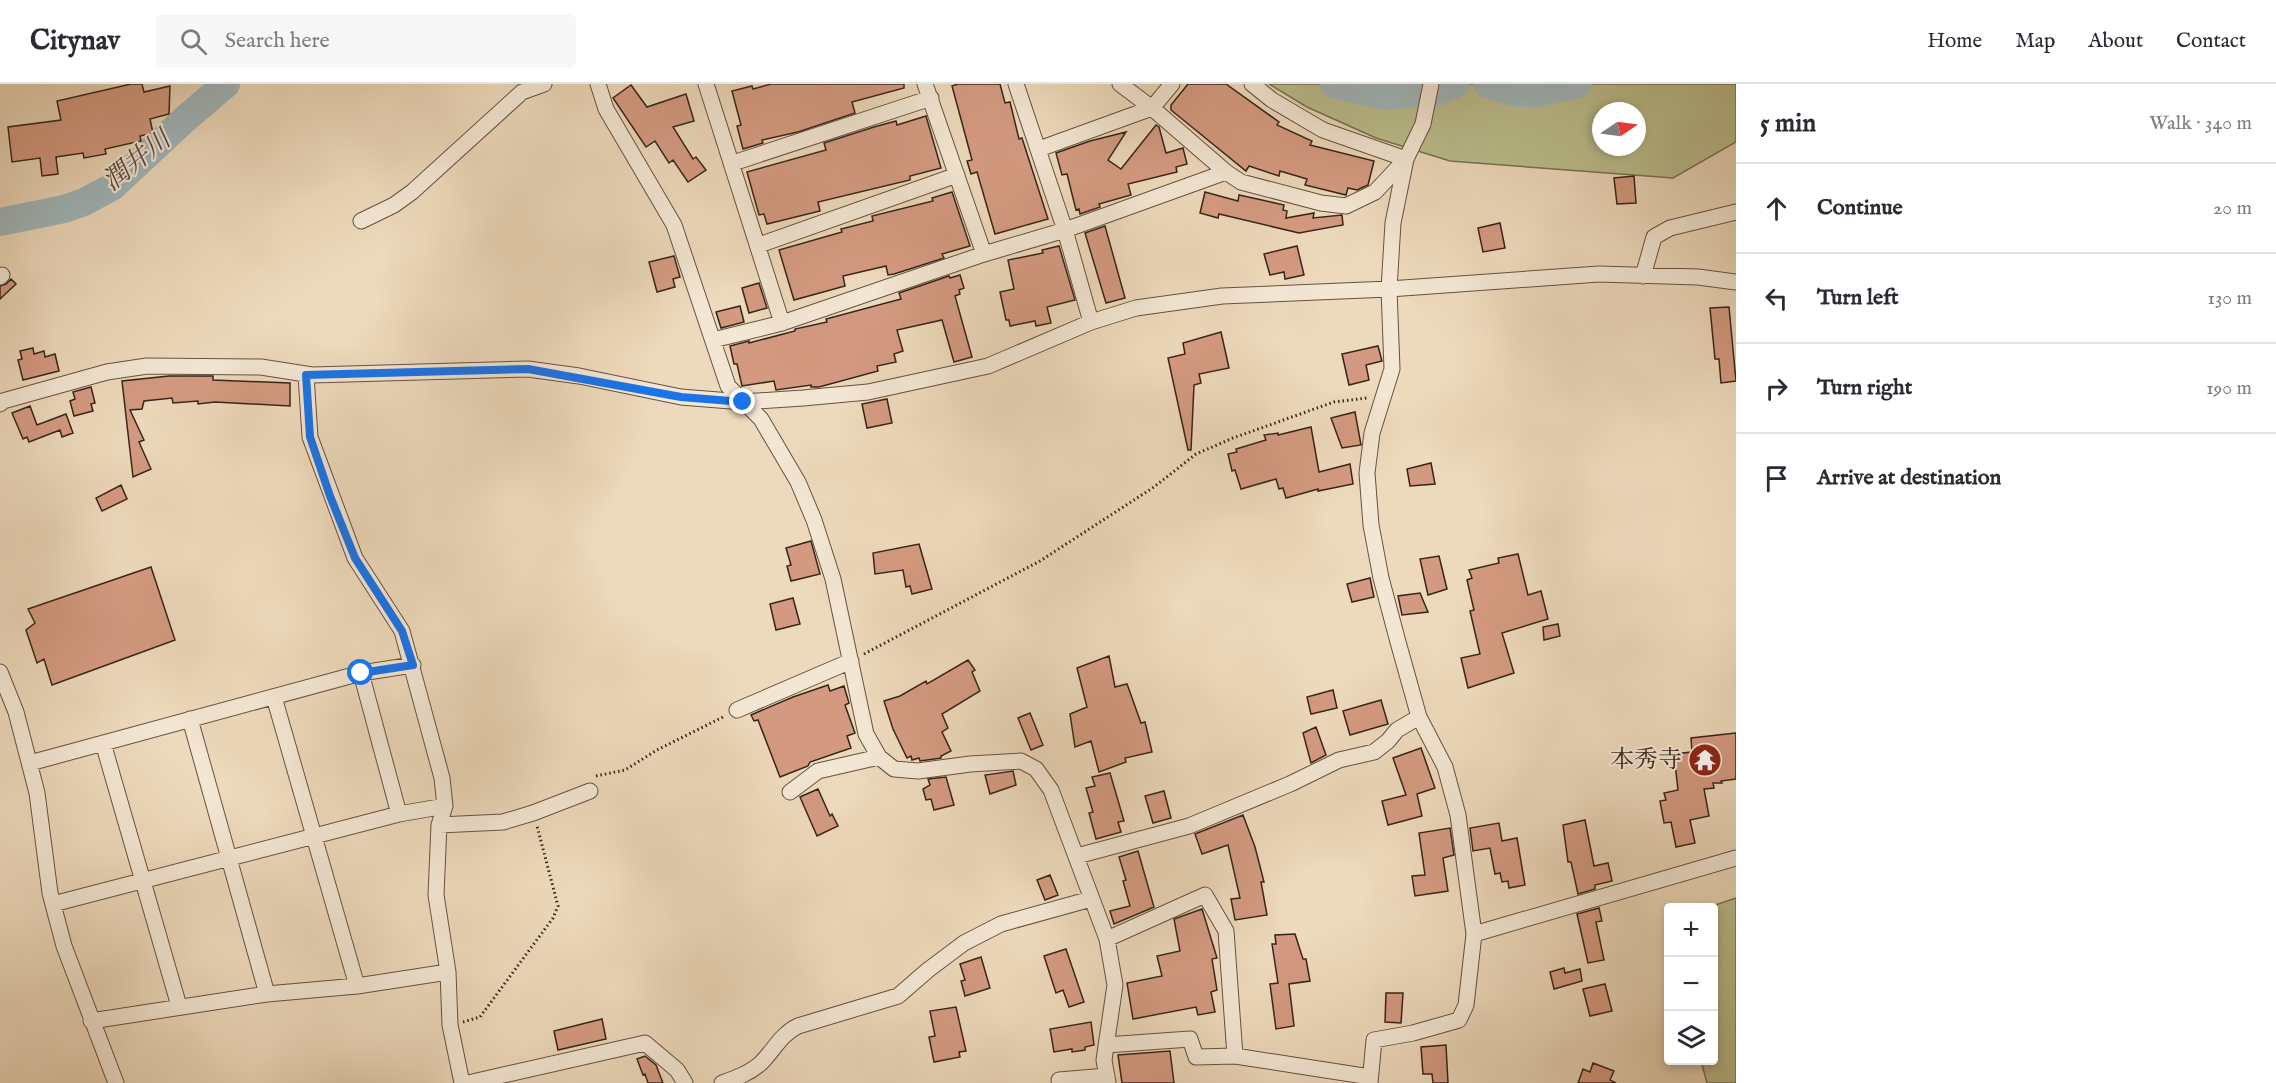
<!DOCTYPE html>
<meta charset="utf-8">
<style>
:root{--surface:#fff;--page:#f7f7f7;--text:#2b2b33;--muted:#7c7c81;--line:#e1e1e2}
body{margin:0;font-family:"IM FELL English","Noto Serif JP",serif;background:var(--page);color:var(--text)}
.controls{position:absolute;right:18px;bottom:18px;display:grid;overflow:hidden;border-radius:6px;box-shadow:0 3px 9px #0003}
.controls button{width:54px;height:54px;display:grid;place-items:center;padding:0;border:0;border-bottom:2px solid var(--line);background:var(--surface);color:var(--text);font:30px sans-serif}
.compass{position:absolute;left:1592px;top:18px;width:54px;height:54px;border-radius:50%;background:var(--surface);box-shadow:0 3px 9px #0003;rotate:77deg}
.stop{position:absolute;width:18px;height:18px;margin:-14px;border:4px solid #1a73e8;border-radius:50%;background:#fff}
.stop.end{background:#1a73e8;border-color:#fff;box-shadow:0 2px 6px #0008}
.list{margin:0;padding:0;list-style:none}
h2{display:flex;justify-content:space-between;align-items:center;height:78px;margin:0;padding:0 24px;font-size:26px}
h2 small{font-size:20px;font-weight:400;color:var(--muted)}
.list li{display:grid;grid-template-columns:39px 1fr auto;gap:18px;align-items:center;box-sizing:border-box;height:90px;padding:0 24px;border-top:2px solid var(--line)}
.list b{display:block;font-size:22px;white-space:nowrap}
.list em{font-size:20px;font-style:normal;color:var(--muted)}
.icon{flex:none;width:33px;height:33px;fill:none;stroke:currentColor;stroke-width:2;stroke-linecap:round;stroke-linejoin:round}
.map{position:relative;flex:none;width:1736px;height:999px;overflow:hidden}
header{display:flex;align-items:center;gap:36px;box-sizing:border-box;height:84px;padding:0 30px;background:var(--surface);border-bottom:2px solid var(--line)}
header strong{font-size:28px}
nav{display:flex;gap:33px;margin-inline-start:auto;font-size:21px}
.search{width:420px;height:54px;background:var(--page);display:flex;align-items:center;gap:15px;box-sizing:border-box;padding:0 21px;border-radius:6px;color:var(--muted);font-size:22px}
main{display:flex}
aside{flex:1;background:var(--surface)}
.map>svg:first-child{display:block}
.green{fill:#bbbe8e;stroke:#7a7154;stroke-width:1.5;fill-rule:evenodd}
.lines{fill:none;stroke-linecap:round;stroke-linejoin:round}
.river{stroke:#a0b7bc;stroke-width:28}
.building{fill:#d49a81;stroke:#382419;stroke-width:1.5}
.minor-casing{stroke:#655142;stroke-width:17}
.path{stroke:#382419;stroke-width:3;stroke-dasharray:1.5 3;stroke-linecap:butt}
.minor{stroke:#f3e6d3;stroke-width:15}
.route{stroke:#1a73e8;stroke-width:8}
.labels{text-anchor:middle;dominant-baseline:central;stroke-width:4.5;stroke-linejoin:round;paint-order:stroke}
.poi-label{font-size:24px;fill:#382419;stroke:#f3e6d3;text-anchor:end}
.water-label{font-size:26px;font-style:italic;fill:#524942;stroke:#f3e6d3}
</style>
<header>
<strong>Citynav</strong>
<div class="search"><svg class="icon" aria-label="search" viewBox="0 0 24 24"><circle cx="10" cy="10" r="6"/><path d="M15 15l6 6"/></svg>Search here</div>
<nav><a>Home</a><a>Map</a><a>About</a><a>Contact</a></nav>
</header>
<main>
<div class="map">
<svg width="1736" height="999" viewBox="0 0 1736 999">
<rect width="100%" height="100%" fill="#edd9bb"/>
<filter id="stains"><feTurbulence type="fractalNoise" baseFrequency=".00333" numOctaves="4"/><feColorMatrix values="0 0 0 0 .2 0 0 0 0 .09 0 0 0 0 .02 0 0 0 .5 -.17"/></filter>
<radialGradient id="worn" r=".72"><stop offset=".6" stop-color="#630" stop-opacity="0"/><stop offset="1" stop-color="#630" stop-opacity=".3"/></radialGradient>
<path class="green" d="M 1269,0 L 1736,0 L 1736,58 L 1673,94 L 1450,77 L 1376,54 L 1307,23 ZM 1601,27 L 1637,27 L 1637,63 L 1601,63 Z
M 1736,814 L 1736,999 L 1707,999 L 1701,977 L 1714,976 L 1714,824 L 1709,823 Z"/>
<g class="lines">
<path class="river" d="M 1334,0 L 1385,12 L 1439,7 L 1456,0
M 1487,0 L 1516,9 L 1536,9 L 1578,0
M 0,138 L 64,125 L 84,118 L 112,103 L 185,35 L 226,0"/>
</g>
<path class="building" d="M 131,0 L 142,0 L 144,8 L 170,2 L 169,30 L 150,35 L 153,49 L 140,52 L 141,57 L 105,65 L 106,70 L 84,74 L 83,69 L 56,73 L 58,90 L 42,92 L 40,74 L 12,78 L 8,43 L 61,36 L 57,17 Z
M 771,0 L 904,0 L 904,4 L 852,18 L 855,29 L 798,48 L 762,56 L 763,59 L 743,65 L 737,42 L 741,41 L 732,7 L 752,2 L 753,5 Z
M 958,0 L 1000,0 L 1005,19 L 1010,18 L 1019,55 L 1022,54 L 1048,135 L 995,150 L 977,88 L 971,90 L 967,77 L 972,76 L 952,2 Z
M 1188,0 L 1226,0 L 1279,38 L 1277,41 L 1312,57 L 1310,61 L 1374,77 L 1368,101 L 1357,106 L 1348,104 L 1346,111 L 1305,101 L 1307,95 L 1280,87 L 1279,92 L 1249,82 L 1246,87 L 1171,26 L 1171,21 Z
M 631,1 L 647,23 L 686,10 L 694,37 L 673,43 L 693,75 L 696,73 L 706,86 L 688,98 L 673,76 L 669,79 L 655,57 L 646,63 L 613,14 Z
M 926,32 L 941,84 L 910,92 L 910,96 L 818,118 L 820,127 L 767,140 L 764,130 L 759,131 L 747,88 L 826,66 L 824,59 L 874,43 L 896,37 L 897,41 Z
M 1156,41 L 1159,43 L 1166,69 L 1183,64 L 1187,80 L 1176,83 L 1177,88 L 1128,100 L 1131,111 L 1099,120 L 1100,123 L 1080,130 L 1079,125 L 1076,126 L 1067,90 L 1062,91 L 1056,69 L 1090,57 L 1126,48 L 1108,76 L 1121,85 Z
M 1634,92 L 1636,119 L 1617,120 L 1614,94 Z
M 952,108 L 970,162 L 942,170 L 944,174 L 894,190 L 888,191 L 886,182 L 843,192 L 845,202 L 794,216 L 779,166 L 842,148 L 841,145 L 873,137 L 872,132 L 933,117 L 932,114 Z
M 1205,108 L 1238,117 L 1239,111 L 1284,121 L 1283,126 L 1287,127 L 1286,134 L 1314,129 L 1313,134 L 1342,131 L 1343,141 L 1299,149 L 1219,130 L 1218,134 L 1200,129 Z
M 1500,139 L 1505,164 L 1483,168 L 1478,144 Z
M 1105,142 L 1125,214 L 1106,219 L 1085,149 Z
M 1059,162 L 1075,216 L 1047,223 L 1051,239 L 1036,242 L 1035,237 L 1010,242 L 1009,236 L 1006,236 L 1000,208 L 1014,205 L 1008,176 L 1043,169 L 1042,166 Z
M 1297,162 L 1304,191 L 1285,195 L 1284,188 L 1270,191 L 1264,170 Z
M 674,172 L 680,193 L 673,195 L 675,203 L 657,208 L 649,178 Z
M 960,191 L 964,204 L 959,206 L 960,210 L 955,212 L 972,273 L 954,278 L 942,236 L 897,246 L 903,267 L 894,270 L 896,278 L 877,282 L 878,287 L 819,303 L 811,303 L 811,301 L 776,306 L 774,297 L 742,302 L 737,280 L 734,280 L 730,262 L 749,257 L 749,259 L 795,247 L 795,245 L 827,238 L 826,235 L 901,215 L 899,209 L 949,192 L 950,194 Z
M 11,195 L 16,200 L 0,215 L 0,202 L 6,200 Z
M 759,199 L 767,224 L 749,229 L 742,204 Z
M 740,222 L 744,238 L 721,244 L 716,228 Z
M 1729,223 L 1736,297 L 1721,299 L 1719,275 L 1715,275 L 1710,224 Z
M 1221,248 L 1229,284 L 1199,290 L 1201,299 L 1194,301 L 1191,366 L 1188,366 L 1168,274 L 1185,270 L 1183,259 Z
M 1378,262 L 1382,277 L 1366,281 L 1369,296 L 1349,301 L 1342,270 Z
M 33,264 L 34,270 L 44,267 L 45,273 L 55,270 L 59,287 L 23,296 L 18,276 L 22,275 L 20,267 Z
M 169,292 L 213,292 L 213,296 L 290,299 L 290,322 L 215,318 L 198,320 L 198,317 L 173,319 L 172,314 L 144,317 L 142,325 L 130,326 L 144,356 L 139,358 L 151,385 L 133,393 L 122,297 Z
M 91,303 L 95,319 L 91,320 L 93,327 L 74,332 L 70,317 L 75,315 L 73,308 Z
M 887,315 L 892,339 L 867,344 L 862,320 Z
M 30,322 L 37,341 L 66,330 L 73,349 L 62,353 L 60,346 L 29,358 L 27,353 L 23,355 L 12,329 Z
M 1355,328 L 1361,361 L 1342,364 L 1331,334 Z
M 1311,343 L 1319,388 L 1350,380 L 1353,400 L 1318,407 L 1318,405 L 1286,414 L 1283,404 L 1279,405 L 1276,395 L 1241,405 L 1235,386 L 1232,387 L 1228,370 L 1237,368 L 1236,365 L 1266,356 L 1264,351 L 1278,349 L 1278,351 Z
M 1431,379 L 1435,400 L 1410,402 L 1407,385 Z
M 121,401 L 127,415 L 102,427 L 96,414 Z
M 811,457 L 820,490 L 791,497 L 787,482 L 791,481 L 786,464 Z
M 919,460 L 932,505 L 912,510 L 910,502 L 906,503 L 903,486 L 875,490 L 873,469 Z
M 1518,470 L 1528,511 L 1541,507 L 1548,535 L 1502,549 L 1514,589 L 1468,604 L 1461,574 L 1480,570 L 1470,527 L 1474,526 L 1467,496 L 1472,494 L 1469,486 L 1499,479 L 1498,474 Z
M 1439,472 L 1447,505 L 1428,511 L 1420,475 Z
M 151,483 L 175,556 L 52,601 L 44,575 L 37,579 L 26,546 L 35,539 L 28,525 Z
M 1370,494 L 1374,513 L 1352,518 L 1347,500 Z
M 1420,509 L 1428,528 L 1402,531 L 1398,512 Z
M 793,514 L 800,540 L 776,546 L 770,520 Z
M 1558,540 L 1560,552 L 1544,556 L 1543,543 Z
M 1109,572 L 1115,603 L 1127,600 L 1141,639 L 1145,638 L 1152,668 L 1125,674 L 1126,678 L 1099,688 L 1091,657 L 1075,663 L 1070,630 L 1087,623 L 1077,584 Z
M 968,576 L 975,586 L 972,588 L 980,607 L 942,630 L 948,644 L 942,648 L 951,667 L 941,672 L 941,674 L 920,677 L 919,674 L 912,676 L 911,672 L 907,674 L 893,645 L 884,617 L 900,612 L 926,597 L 927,600 Z
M 828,601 L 830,607 L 844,602 L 849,619 L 845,621 L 855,649 L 847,652 L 851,664 L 810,678 L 808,682 L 780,693 L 758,636 L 754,637 L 751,631 L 793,613 Z
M 1333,606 L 1337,624 L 1311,630 L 1307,613 Z
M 1381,616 L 1388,640 L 1350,651 L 1343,627 Z
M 1030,629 L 1043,661 L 1031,666 L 1018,634 Z
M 1316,643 L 1326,671 L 1311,679 L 1303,649 Z
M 1736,649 L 1736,695 L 1721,697 L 1722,699 L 1713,699 L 1714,704 L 1704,705 L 1709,732 L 1690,736 L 1695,759 L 1676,763 L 1671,738 L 1664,739 L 1660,717 L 1666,716 L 1664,709 L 1678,706 L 1674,670 L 1692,668 L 1691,654 Z
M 1421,664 L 1435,704 L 1417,710 L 1422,732 L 1388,741 L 1382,717 L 1406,711 L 1393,674 Z
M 1013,687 L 1016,701 L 990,710 L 985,691 Z
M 1110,689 L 1124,737 L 1118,738 L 1121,748 L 1096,755 L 1089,729 L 1093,728 L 1086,704 L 1095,702 L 1092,693 Z
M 946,693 L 954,721 L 934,726 L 931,715 L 926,716 L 923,705 L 930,701 L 928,695 Z
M 818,705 L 830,732 L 832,730 L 838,742 L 817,752 L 800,713 Z
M 1164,707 L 1171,734 L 1153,739 L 1145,712 Z
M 1243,731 L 1255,763 L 1264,798 L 1261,798 L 1267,831 L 1235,836 L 1231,815 L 1240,814 L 1228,761 L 1202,770 L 1195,750 Z
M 1585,736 L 1594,782 L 1608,779 L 1612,797 L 1595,801 L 1595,805 L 1578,810 L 1571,778 L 1568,778 L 1563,741 Z
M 1499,739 L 1502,757 L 1517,754 L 1525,801 L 1509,804 L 1508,797 L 1502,798 L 1500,789 L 1495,790 L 1490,764 L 1473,767 L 1470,744 Z
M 1450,744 L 1454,771 L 1443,774 L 1448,807 L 1415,812 L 1412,792 L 1425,791 L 1419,749 Z
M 1138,767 L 1154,823 L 1114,840 L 1110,827 L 1130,822 L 1123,797 L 1126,796 L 1119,773 Z
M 1050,791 L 1058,811 L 1045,816 L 1037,796 Z
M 1599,824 L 1602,837 L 1596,838 L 1604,876 L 1588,879 L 1577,830 Z
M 1202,825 L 1217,874 L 1212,875 L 1217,906 L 1211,908 L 1215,928 L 1198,931 L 1196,923 L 1133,935 L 1127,899 L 1162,892 L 1157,872 L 1180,867 L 1174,835 Z
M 1295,850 L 1303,875 L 1306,875 L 1310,897 L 1289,900 L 1294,942 L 1276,945 L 1270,900 L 1278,899 L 1272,860 L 1276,860 L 1275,851 Z
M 1066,865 L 1084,918 L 1069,923 L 1063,906 L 1056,909 L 1044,872 Z
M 981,873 L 990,904 L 965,912 L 961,897 L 965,896 L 960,880 Z
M 1564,884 L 1565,889 L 1580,885 L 1582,897 L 1554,905 L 1550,888 Z
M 1605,900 L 1612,927 L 1590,932 L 1583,905 Z
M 1386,909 L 1403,909 L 1401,939 L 1385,938 Z
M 956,923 L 966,967 L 959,968 L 960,973 L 934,978 L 929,953 L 935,952 L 930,927 Z
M 602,935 L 606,955 L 558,966 L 554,947 Z
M 1091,938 L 1094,961 L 1085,963 L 1085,966 L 1072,968 L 1072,965 L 1054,968 L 1050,945 Z
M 1446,961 L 1448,999 L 1433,999 L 1432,990 L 1423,990 L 1421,963 Z
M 1170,967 L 1174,999 L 1122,999 L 1118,971 Z
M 645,972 L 656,981 L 663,999 L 648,999 L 645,990 L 643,991 L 637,975 Z
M 1593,979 L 1614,987 L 1610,996 L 1616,999 L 1578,999 L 1583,985 L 1590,988 Z"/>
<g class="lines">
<defs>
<path id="minor" d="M 598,0 L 606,25 L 674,141 L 728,302 L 761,335 L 798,398 L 814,436 L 833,495 L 866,650 L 879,673 L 894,685 L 918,687 L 970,680 L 1021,677 L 1036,685 L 1051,706 L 1107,855 L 1115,901 L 1104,976 L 1108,999
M 706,0 L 782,239
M 925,0 L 984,170
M 1016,0 L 1065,146 L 1091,238
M 1120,0 L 1152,24 L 1226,88 L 1241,98 L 1321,119 L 1346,122 L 1375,108 L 1406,75 L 1323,46 L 1272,16 L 1252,0
M 1039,65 L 1152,24 L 1172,0
M 733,79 L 931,14
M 361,137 L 394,121 L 412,108 L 522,8 L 544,0
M 759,161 L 957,91
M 1643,192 L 1654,153 L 1670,144 L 1736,128
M 0,193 L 2,191
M 713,256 L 782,239 L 984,170 L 1065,146 L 1226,88
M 306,291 L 310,353 L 355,474 L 402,547 L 442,694 L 445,722 L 439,741 L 436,811 L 448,888 L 450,941 L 462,999
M 0,320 L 3,317 L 107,288 L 147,282 L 261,283 L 312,291 L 528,285 L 579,292 L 681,313 L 743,318 L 803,314 L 868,308 L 988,282 L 1091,238 L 1136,224 L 1222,212 L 1389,205 L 1599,190 L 1698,193 L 1736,198
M 0,588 L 16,628 L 37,709 L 50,809 L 64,862 L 116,999
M 361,589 L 399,730
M 274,613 L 357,902
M 737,626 L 851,577
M 190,635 L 267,910
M 103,659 L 179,922
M 30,679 L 361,589 L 413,581
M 790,708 L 818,687 L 879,673
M 439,741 L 503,738 L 533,729 L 590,707
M 1077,772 L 1189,742 L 1290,700 L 1339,676 L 1374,668 L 1388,657 L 1397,646 L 1419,633
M 53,820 L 399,730 L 445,722
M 1474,850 L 1736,774
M 1107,855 L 1205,811 L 1226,847 L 1235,972 L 1370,993
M 91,937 L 267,910 L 357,902 L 448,888
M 1106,961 L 1190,955 L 1196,973 L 1235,972
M 1059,996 L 1107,992
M 468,999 L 645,959 L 677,986 L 685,999
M 722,999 C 736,994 750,989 761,979 C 774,966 781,950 798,942 L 898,912 L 928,886 L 964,859 L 1001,840 L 1091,815
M 1370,999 L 1374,956 L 1413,949 L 1459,936 L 1466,921 L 1474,850 L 1458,731 L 1445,683 L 1419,633 L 1398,558 L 1381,494 L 1371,441 L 1367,389 L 1372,349 L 1392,285 L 1389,205 L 1393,139 L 1406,75 L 1423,40 L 1431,0"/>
</defs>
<use href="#minor" class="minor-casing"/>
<path class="path" d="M 864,570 L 1040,477 L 1154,403 L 1196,370 L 1233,354 L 1334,318 L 1367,314
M 596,692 L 625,686 L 657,666 L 725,632
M 463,938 L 480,933 L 553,834 L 558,822 L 537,742"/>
<use href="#minor" class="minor"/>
</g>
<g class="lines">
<path class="route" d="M 361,589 L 413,581 L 402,547 L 355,474 L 330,412 L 310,353 L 306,291 L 528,285 L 681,313 L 743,318"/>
</g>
<defs>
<symbol id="temple-disc" viewBox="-11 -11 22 22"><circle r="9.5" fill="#8f2418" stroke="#f3e6d3"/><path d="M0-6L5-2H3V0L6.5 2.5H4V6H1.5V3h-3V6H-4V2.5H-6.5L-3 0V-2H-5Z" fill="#fff"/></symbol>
</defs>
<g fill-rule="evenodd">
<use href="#temple-disc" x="1686" y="657" width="38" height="38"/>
</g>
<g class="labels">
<g class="poi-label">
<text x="1682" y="676">本秀寺</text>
</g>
<g class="water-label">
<text transform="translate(137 77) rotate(-39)">潤井川</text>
</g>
</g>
<rect width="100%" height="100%" filter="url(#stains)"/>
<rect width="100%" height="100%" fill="url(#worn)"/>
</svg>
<div class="controls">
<button>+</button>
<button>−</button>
<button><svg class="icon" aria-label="layers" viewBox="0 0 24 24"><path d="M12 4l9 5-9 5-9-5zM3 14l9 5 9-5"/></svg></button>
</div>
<svg class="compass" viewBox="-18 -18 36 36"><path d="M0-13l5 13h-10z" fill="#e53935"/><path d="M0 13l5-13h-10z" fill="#7c7c81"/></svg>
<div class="stop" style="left:361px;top:589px"></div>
<div class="stop end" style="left:743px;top:318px"></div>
</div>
<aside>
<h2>5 min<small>Walk · 340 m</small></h2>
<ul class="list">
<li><svg class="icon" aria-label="ahead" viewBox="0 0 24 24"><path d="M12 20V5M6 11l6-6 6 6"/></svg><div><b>Continue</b></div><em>20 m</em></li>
<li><svg class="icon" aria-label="left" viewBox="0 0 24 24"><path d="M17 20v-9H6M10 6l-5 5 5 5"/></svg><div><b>Turn left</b></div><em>130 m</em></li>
<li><svg class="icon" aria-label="right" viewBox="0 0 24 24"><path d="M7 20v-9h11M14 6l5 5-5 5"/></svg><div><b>Turn right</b></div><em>190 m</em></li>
<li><svg class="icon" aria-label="arrive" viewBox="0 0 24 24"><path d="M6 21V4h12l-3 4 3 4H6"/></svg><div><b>Arrive at destination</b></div></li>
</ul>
</aside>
</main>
